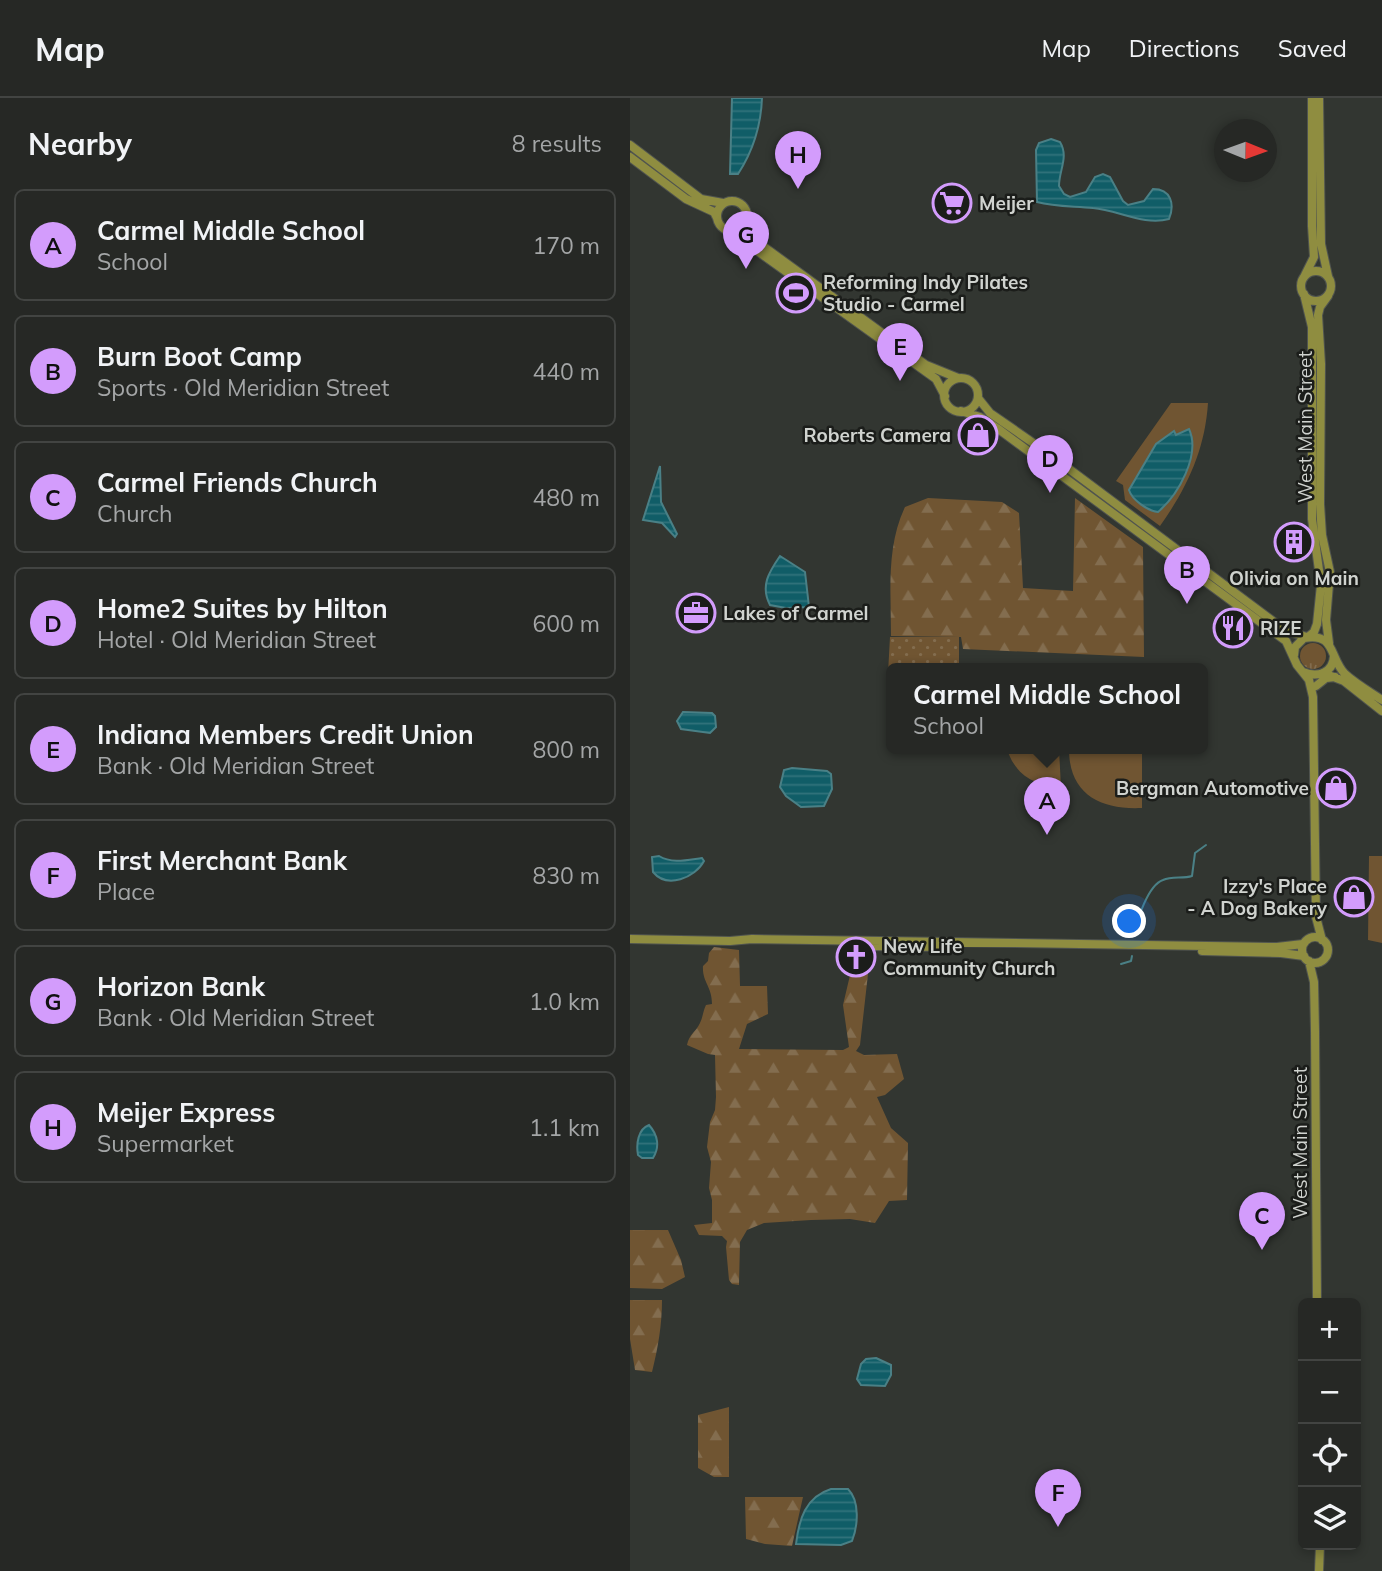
<!DOCTYPE html>
<meta charset="utf-8">
<style>
:root{--surface:#262825;--page:#2e302d;--text:#f1f3f6;--muted:#a4a6a7;--line:#424442;--accent:#d39cfc}
body{margin:0;font-family:Mulish,sans-serif;background:var(--page);color:var(--text)}
.controls{position:absolute;right:21px;bottom:21px;display:grid;overflow:hidden;border-radius:10px;box-shadow:0 4px 10px #0003}
.controls button{width:63px;height:63px;display:grid;place-items:center;padding:0;border:0;border-bottom:2px solid var(--line);background:var(--surface);color:var(--text);font:35px sans-serif}
.compass{position:absolute;left:584px;top:21px;width:63px;height:63px;border-radius:50%;background:var(--surface);box-shadow:0 4px 10px #0003;rotate:91deg}
.you{position:absolute;left:500px;top:824px;width:24px;height:24px;margin:-18px;border:5px solid #fff;border-radius:50%;background:#1a73e8;box-shadow:0 0 0 10px #1a73e833}
.badge{display:grid;place-items:center;width:46px;height:46px;border-radius:50%;background:var(--accent);color:#111;font-size:23px;font-weight:700}
.pin{position:absolute;translate:-50% -58px;filter:drop-shadow(0 2px 4px #0008)}
.pin::after{content:'';position:absolute;top:37px;width:24px;height:21px;background:inherit;clip-path:polygon(0 0,100% 0,50% 100%)}
.popup{position:absolute;left:256px;top:565px;width:322px;height:91px;box-sizing:border-box;display:grid;place-content:center;border-radius:10px;background:var(--surface);filter:drop-shadow(0 2px 5px #0005);font-size:23px;white-space:nowrap;color:var(--muted)}
.popup b{font-size:26px;color:var(--text)}
.popup::after{content:'';position:absolute;left:50%;top:100%;margin-left:-14px;border:14px solid transparent;border-top-color:var(--surface)}
.list{margin:0;padding:0;list-style:none}
h2{display:flex;justify-content:space-between;align-items:center;height:91px;margin:0;padding:0 28px;font-size:30px}
h2 small{font-size:23px;font-weight:400;color:var(--muted)}
.list li{display:grid;grid-template-columns:46px 1fr auto;gap:21px;align-items:center;box-sizing:border-box;height:112px;margin:0 14px 14px;padding:0 14px;border:2px solid var(--line);border-radius:10px}
.list b{display:block;font-size:26px;white-space:nowrap}
.list p{margin:0;font-size:23px;white-space:nowrap;color:var(--muted)}
.list em{font-size:23px;font-style:normal;color:var(--muted)}
.icon{flex:none;width:38px;height:38px;fill:none;stroke:currentColor;stroke-width:2;stroke-linecap:round;stroke-linejoin:round}
.map{position:relative;flex:none;width:752px;height:1473px;overflow:hidden}
header{display:flex;align-items:center;gap:42px;box-sizing:border-box;height:98px;padding:0 35px;background:var(--surface);border-bottom:2px solid var(--line)}
header strong{font-size:33px}
nav{display:flex;gap:38px;margin-inline-start:auto;font-size:24px}
main{display:flex}
aside{flex:1;background:var(--surface)}
.map>svg:first-child{display:block}
.grass{fill:url(#grass-tufts)}
.forest{fill:url(#forest-firs)}
.park{fill:#705532}
.garden{fill:url(#garden-dots)}
.water{fill:url(#water-rules);stroke:#4a8086;stroke-width:2}
.lines{fill:none;stroke-linecap:round;stroke-linejoin:round}
.stream{stroke:#4a8086;stroke-width:2}
.major-casing{stroke:#50544f;stroke-width:10}
.major{stroke:#8f8d40;stroke-width:8}
.labels{text-anchor:middle;dominant-baseline:central;stroke-width:5;stroke-linejoin:round;paint-order:stroke}
.poi-label{font-size:19px;font-weight:bold;fill:#d0d3cf;stroke:#1b1d1a;text-anchor:start}
.street-label{font-size:19px;fill:#d0d3cf;stroke:#1b1d1a}
</style>
<header>
<strong>Map</strong>
<nav><a>Map</a><a>Directions</a><a>Saved</a></nav>
</header>
<main>
<aside>
<h2>Nearby<small>8 results</small></h2>
<ul class="list">
<li><span class="badge">A</span><div><b>Carmel Middle School</b><p>School</p></div><em>170 m</em></li>
<li><span class="badge">B</span><div><b>Burn Boot Camp</b><p>Sports · Old Meridian Street</p></div><em>440 m</em></li>
<li><span class="badge">C</span><div><b>Carmel Friends Church</b><p>Church</p></div><em>480 m</em></li>
<li><span class="badge">D</span><div><b>Home2 Suites by Hilton</b><p>Hotel · Old Meridian Street</p></div><em>600 m</em></li>
<li><span class="badge">E</span><div><b>Indiana Members Credit Union</b><p>Bank · Old Meridian Street</p></div><em>800 m</em></li>
<li><span class="badge">F</span><div><b>First Merchant Bank</b><p>Place</p></div><em>830 m</em></li>
<li><span class="badge">G</span><div><b>Horizon Bank</b><p>Bank · Old Meridian Street</p></div><em>1.0 km</em></li>
<li><span class="badge">H</span><div><b>Meijer Express</b><p>Supermarket</p></div><em>1.1 km</em></li>
</ul>
</aside>
<div class="map">
<svg width="752" height="1473" viewBox="0 0 752 1473">
<defs>
<pattern id="grass-tufts" width="24" height="20" patternUnits="userSpaceOnUse" patternTransform="scale(1.75)"><rect width="24" height="20" fill="#705532"/><path d="M3 7l-1-3M5 7V3M7 7l1-3M15 17l-1-3M17 17v-4M19 17l1-3" fill="none" stroke="#836d4f"/></pattern>
<pattern id="forest-firs" width="22" height="20" patternUnits="userSpaceOnUse" patternTransform="scale(1.75)"><rect width="22" height="20" fill="#705532"/><path d="M5 1l3.5 6h-7zM16 11l3.5 6h-7z" fill="#836d4f"/></pattern>
<pattern id="garden-dots" width="8" height="8" patternUnits="userSpaceOnUse" patternTransform="scale(1.75)"><rect width="8" height="8" fill="#705532"/><path d="M2 2h.1M6 6h.1" fill="none" stroke="#836d4f" stroke-width="1.8" stroke-linecap="round"/></pattern>
<pattern id="water-rules" width="6" height="5" patternUnits="userSpaceOnUse" patternTransform="scale(1.75)"><rect width="6" height="5" fill="#105d67"/><path d="M0 2.5h6" fill="none" stroke="#32737c"/></pattern>
</defs>
<rect width="100%" height="100%" fill="#323631"/>
<path class="grass" d="M670 558a13 13 0 1 1 26 0a13 13 0 1 1-26 0Z"/>
<path class="forest" d="M 298,400 L 372,404 L 389,415 L 393,490 L 443,493 L 445,400 L 513,449 L 514,559 L 333,551 L 331,539 L 261,538 C 261,494 256,449 275,409 Z
M 84,849 L 109,852 L 110,888 L 137,888 L 138,916 L 117,926 L 109,951 L 213,952 L 219,949 L 213,907 L 221,873 L 226,872 L 238,876 L 230,947 L 226,953 L 234,957 L 267,956 L 274,981 L 255,997 L 247,999 L 261,1030 L 278,1045 L 277,1102 L 259,1103 L 245,1125 L 220,1121 L 181,1122 L 134,1125 L 117,1132 L 110,1144 L 109,1187 L 102,1186 L 99,1182 L 96,1149 L 97,1143 L 92,1138 L 69,1137 L 64,1127 L 82,1125 L 82,1102 L 79,1090 L 81,1064 L 77,1049 L 80,1024 L 85,1012 L 86,999 L 85,957 L 78,956 L 57,947 C 59,936 66,934 70,925 C 73,919 73,913 76,907 L 82,906 C 82,888 72,884 73,868 L 78,863 L 79,855 Z
M 0,1132 L 38,1132 L 51,1162 L 55,1179 L 32,1191 L 0,1190 Z
M 0,1202 L 32,1202 C 32,1227 28,1250 22,1274 L 5,1272 L 0,1241 Z
M 99,1309 L 99,1379 L 84,1379 L 68,1370 L 68,1317 Z
M 115,1399 L 173,1399 L 162,1448 L 135,1446 L 116,1441 Z"/>
<path class="park" d="M 541,305 L 578,305 C 575,352 557,390 530,428 L 495,402 L 493,387 L 486,383 Z
M 409,565 L 504,566 L 504,571 L 395,571 Z
M 377,651 L 429,651 L 431,689 C 405,688 385,677 377,651 Z
M 439,651 L 512,651 L 512,710 C 470,712 439,696 439,651 Z
M 739,758 L 752,758 L 752,845 L 738,842 Z"/>
<path class="garden" d="M 260,539 L 329,539 L 329,571 L 261,571 L 261,623 L 257,623 L 256,612 Z"/>
<path class="water" d="M 102,0 L 132,0 C 131,28 123,53 108,76 L 100,76 Z
M 421,41 L 430,44 C 439,59 429,72 429,88 L 434,96 L 440,99 L 456,94 L 465,79 L 473,76 L 480,79 L 493,103 L 498,107 L 514,103 L 523,91 C 541,91 545,106 539,121 C 514,128 488,112 463,110 C 444,108 425,109 407,104 L 406,52 L 409,45 Z
M 559,331 C 571,357 548,397 528,414 C 518,413 502,402 499,392 L 526,346 L 544,333 L 546,337 Z
M 30,368 L 31,404 L 47,436 L 45,439 L 32,425 L 13,422 Z
M 150,458 L 175,474 L 179,509 L 156,510 L 140,507 C 130,488 139,474 150,458 Z
M 53,614 L 82,615 L 85,618 L 86,629 L 80,635 L 51,631 L 47,623 Z
M 162,670 L 197,673 L 201,676 L 202,691 L 194,708 L 171,709 L 156,698 L 150,689 L 154,672 Z
M 29,758 C 42,766 57,762 72,760 L 74,763 C 65,780 37,791 23,774 L 22,759 Z
M 19,1027 C 28,1037 30,1049 23,1060 L 12,1060 L 8,1057 C 6,1046 8,1031 19,1027 Z
M 246,1260 L 261,1267 L 261,1277 L 255,1288 L 231,1287 L 227,1281 L 231,1266 L 236,1261 Z
M 201,1391 L 218,1391 C 230,1403 228,1428 222,1443 L 211,1447 L 166,1446 C 169,1422 175,1399 201,1391 Z"/>
<g class="lines">
<path class="stream" d="M 504,837 C 507,822 518,787 533,782 C 542,778 553,781 562,778 L 565,755 L 576,747
M 491,866 L 501,863 L 502,858"/>
<defs>
<path id="major" d="M 689,0 L 691,146 L 698,178
M 0,47 L 71,101 L 93,105
M 0,59 L 56,101 L 84,114 L 87,120
M87 118a15 15 0 1 1 30 0a15 15 0 1 1-30 0Z
M 116,125 L 122,139 L 130,146 L 296,267 L 328,280
M 104,133 L 126,152 L 306,281 L 315,298
M671 188a15 15 0 1 1 30 0a15 15 0 1 1-30 0Z
M 675,177 L 684,159 L 682,128 L 682,0
M 674,196 L 682,229 L 682,421 L 691,487 L 687,526 L 684,534 L 678,539
M 698,198 L 690,209 L 688,217 L 691,266 L 690,406 L 692,437 L 700,474 L 696,522 L 699,545
M314 297a17 17 0 1 1 34 0a17 17 0 1 1-34 0Z
M 348,300 L 360,315 L 419,356 L 648,527 L 663,535 L 677,539
M 331,313 L 350,319 L 367,330 L 656,543 L 667,567 L 679,582 L 683,599 L 686,819 L 692,842
M 664,557 L 665,549 L 674,540 C 706,534 699,560 715,576 C 726,586 740,594 752,602
M 673,574 C 688,580 703,575 704,558
M 693,575 L 714,583 L 752,613
M 686,588 L 696,580 L 705,579
M672 852a13 13 0 1 1 26 0a13 13 0 1 1-26 0Z
M 0,841 L 100,843 L 122,841 L 647,849 L 673,846
M 236,848 L 317,849
M 572,853 L 651,855 L 674,858
M 679,863 L 684,884 L 685,933 L 687,1205
M 689,1473 L 690,1447"/>
</defs>
<use href="#major" class="major-casing"/>
<use href="#major" class="major"/>
</g>
<defs>
<symbol id="supermarket-ring" viewBox="-11 -11 22 22"><circle r="9.5" fill="#1b1d1a" stroke="#d39cfc" stroke-width="1.5"/><path d="M-6-5.5h2.5l.6 2H6L4.5 2H-2.5L-4.4-4H-6ZM-1.5 3.2a1.3 1.3 0 1 0 .1 0ZM3 3.2a1.3 1.3 0 1 0 .1 0Z" fill="#d39cfc"/></symbol>
<symbol id="stadium-ring" viewBox="-11 -11 22 22"><circle r="9.5" fill="#1b1d1a" stroke="#d39cfc" stroke-width="1.5"/><path d="M0-5a6.5 5 0 1 0 0 10a6.5 5 0 1 0 0-10ZM-3.5-1.8h7v3.6h-7Z" fill="#d39cfc"/></symbol>
<symbol id="shop-ring" viewBox="-11 -11 22 22"><circle r="9.5" fill="#1b1d1a" stroke="#d39cfc" stroke-width="1.5"/><path d="M-5-2.5h2.3a2.7 3.5 0 0 1 5.4 0H5L5.5 6h-11ZM-1.5-2.5h3a1.5 2.3 0 0 0-3 0Z" fill="#d39cfc"/></symbol>
<symbol id="building-ring" viewBox="-11 -11 22 22"><circle r="9.5" fill="#1b1d1a" stroke="#d39cfc" stroke-width="1.5"/><path d="M-4-6H4V6H1V3H-1V6H-4ZM-2.5-4.3h1.7v1.8h-1.7ZM.8-4.3h1.7v1.8H.8ZM-2.5-1h1.7V.8h-1.7ZM.8-1h1.7V.8H.8Z" fill="#d39cfc"/></symbol>
<symbol id="office-ring" viewBox="-11 -11 22 22"><circle r="9.5" fill="#1b1d1a" stroke="#d39cfc" stroke-width="1.5"/><path d="M-6-3h4V-5.5h4V-3h4V5H-6ZM-1-4.5V-3h2v-1.5ZM-6 0V1H6V0Z" fill="#d39cfc"/></symbol>
<symbol id="restaurant-ring" viewBox="-11 -11 22 22"><circle r="9.5" fill="#1b1d1a" stroke="#d39cfc" stroke-width="1.5"/><path d="M-5-6h1v4h1v-4h1v4h1v-4h1v5L-1.5 .5V6h-2V.5L-5-1ZM5-6V6H3V1.5H1.5Q1.5-4 5-6Z" fill="#d39cfc"/></symbol>
<symbol id="church-ring" viewBox="-11 -11 22 22"><circle r="9.5" fill="#1b1d1a" stroke="#d39cfc" stroke-width="1.5"/><path d="M-1.2-6h2.4v3.5h3.3v2.4h-3.3V6h-2.4V-.1h-3.3v-2.4h3.3Z" fill="#d39cfc"/></symbol>
</defs>
<g fill-rule="evenodd">
<use href="#supermarket-ring" x="300" y="83" width="44" height="44"/>
<use href="#stadium-ring" x="144" y="173" width="44" height="44"/>
<use href="#shop-ring" x="326" y="315" width="44" height="44"/>
<use href="#building-ring" x="642" y="422" width="44" height="44"/>
<use href="#office-ring" x="44" y="493" width="44" height="44"/>
<use href="#restaurant-ring" x="581" y="508" width="44" height="44"/>
<use href="#shop-ring" x="684" y="668" width="44" height="44"/>
<use href="#shop-ring" x="702" y="777" width="44" height="44"/>
<use href="#church-ring" x="204" y="837" width="44" height="44"/>
</g>
<g class="labels">
<g class="poi-label">
<text x="349" y="105">Meijer</text>
<text x="193" y="184">Reforming Indy Pilates<tspan x="193" dy="22">Studio - Carmel</tspan></text>
<text x="321" y="337" text-anchor="end">Roberts Camera</text>
<text x="664" y="480" text-anchor="middle">Olivia on Main</text>
<text x="93" y="515">Lakes of Carmel</text>
<text x="630" y="530">RIZE</text>
<text x="679" y="690" text-anchor="end">Bergman Automotive</text>
<text x="697" y="788" text-anchor="end">Izzy's Place<tspan x="697" dy="22">- A Dog Bakery</tspan></text>
<text x="253" y="848">New Life<tspan x="253" dy="22">Community Church</tspan></text>
</g>
<g class="street-label">
<text transform="translate(675 329) rotate(-90)">West Main Street</text>
<text transform="translate(670 1045) rotate(-90)">West Main Street</text>
</g>
</g>
</svg>
<div class="controls">
<button>+</button>
<button>−</button>
<button><svg class="icon" aria-label="locate" viewBox="0 0 24 24"><circle cx="12" cy="12" r="6"/><path d="M12 2v4M12 18v4M2 12h4M18 12h4"/></svg></button>
<button><svg class="icon" aria-label="layers" viewBox="0 0 24 24"><path d="M12 4l9 5-9 5-9-5zM3 14l9 5 9-5"/></svg></button>
</div>
<svg class="compass" viewBox="-18 -18 36 36"><path d="M0-13l5 13h-10z" fill="#e53935"/><path d="M0 13l5-13h-10z" fill="#a4a6a7"/></svg>
<div class="you"></div>
<div class="pin badge" style="left:417px;top:737px">A</div>
<div class="popup"><b>Carmel Middle School</b>School</div>
<div class="pin badge" style="left:557px;top:506px">B</div>
<div class="pin badge" style="left:632px;top:1152px">C</div>
<div class="pin badge" style="left:420px;top:395px">D</div>
<div class="pin badge" style="left:270px;top:283px">E</div>
<div class="pin badge" style="left:428px;top:1429px">F</div>
<div class="pin badge" style="left:116px;top:171px">G</div>
<div class="pin badge" style="left:168px;top:91px">H</div>
</div>
</main>
